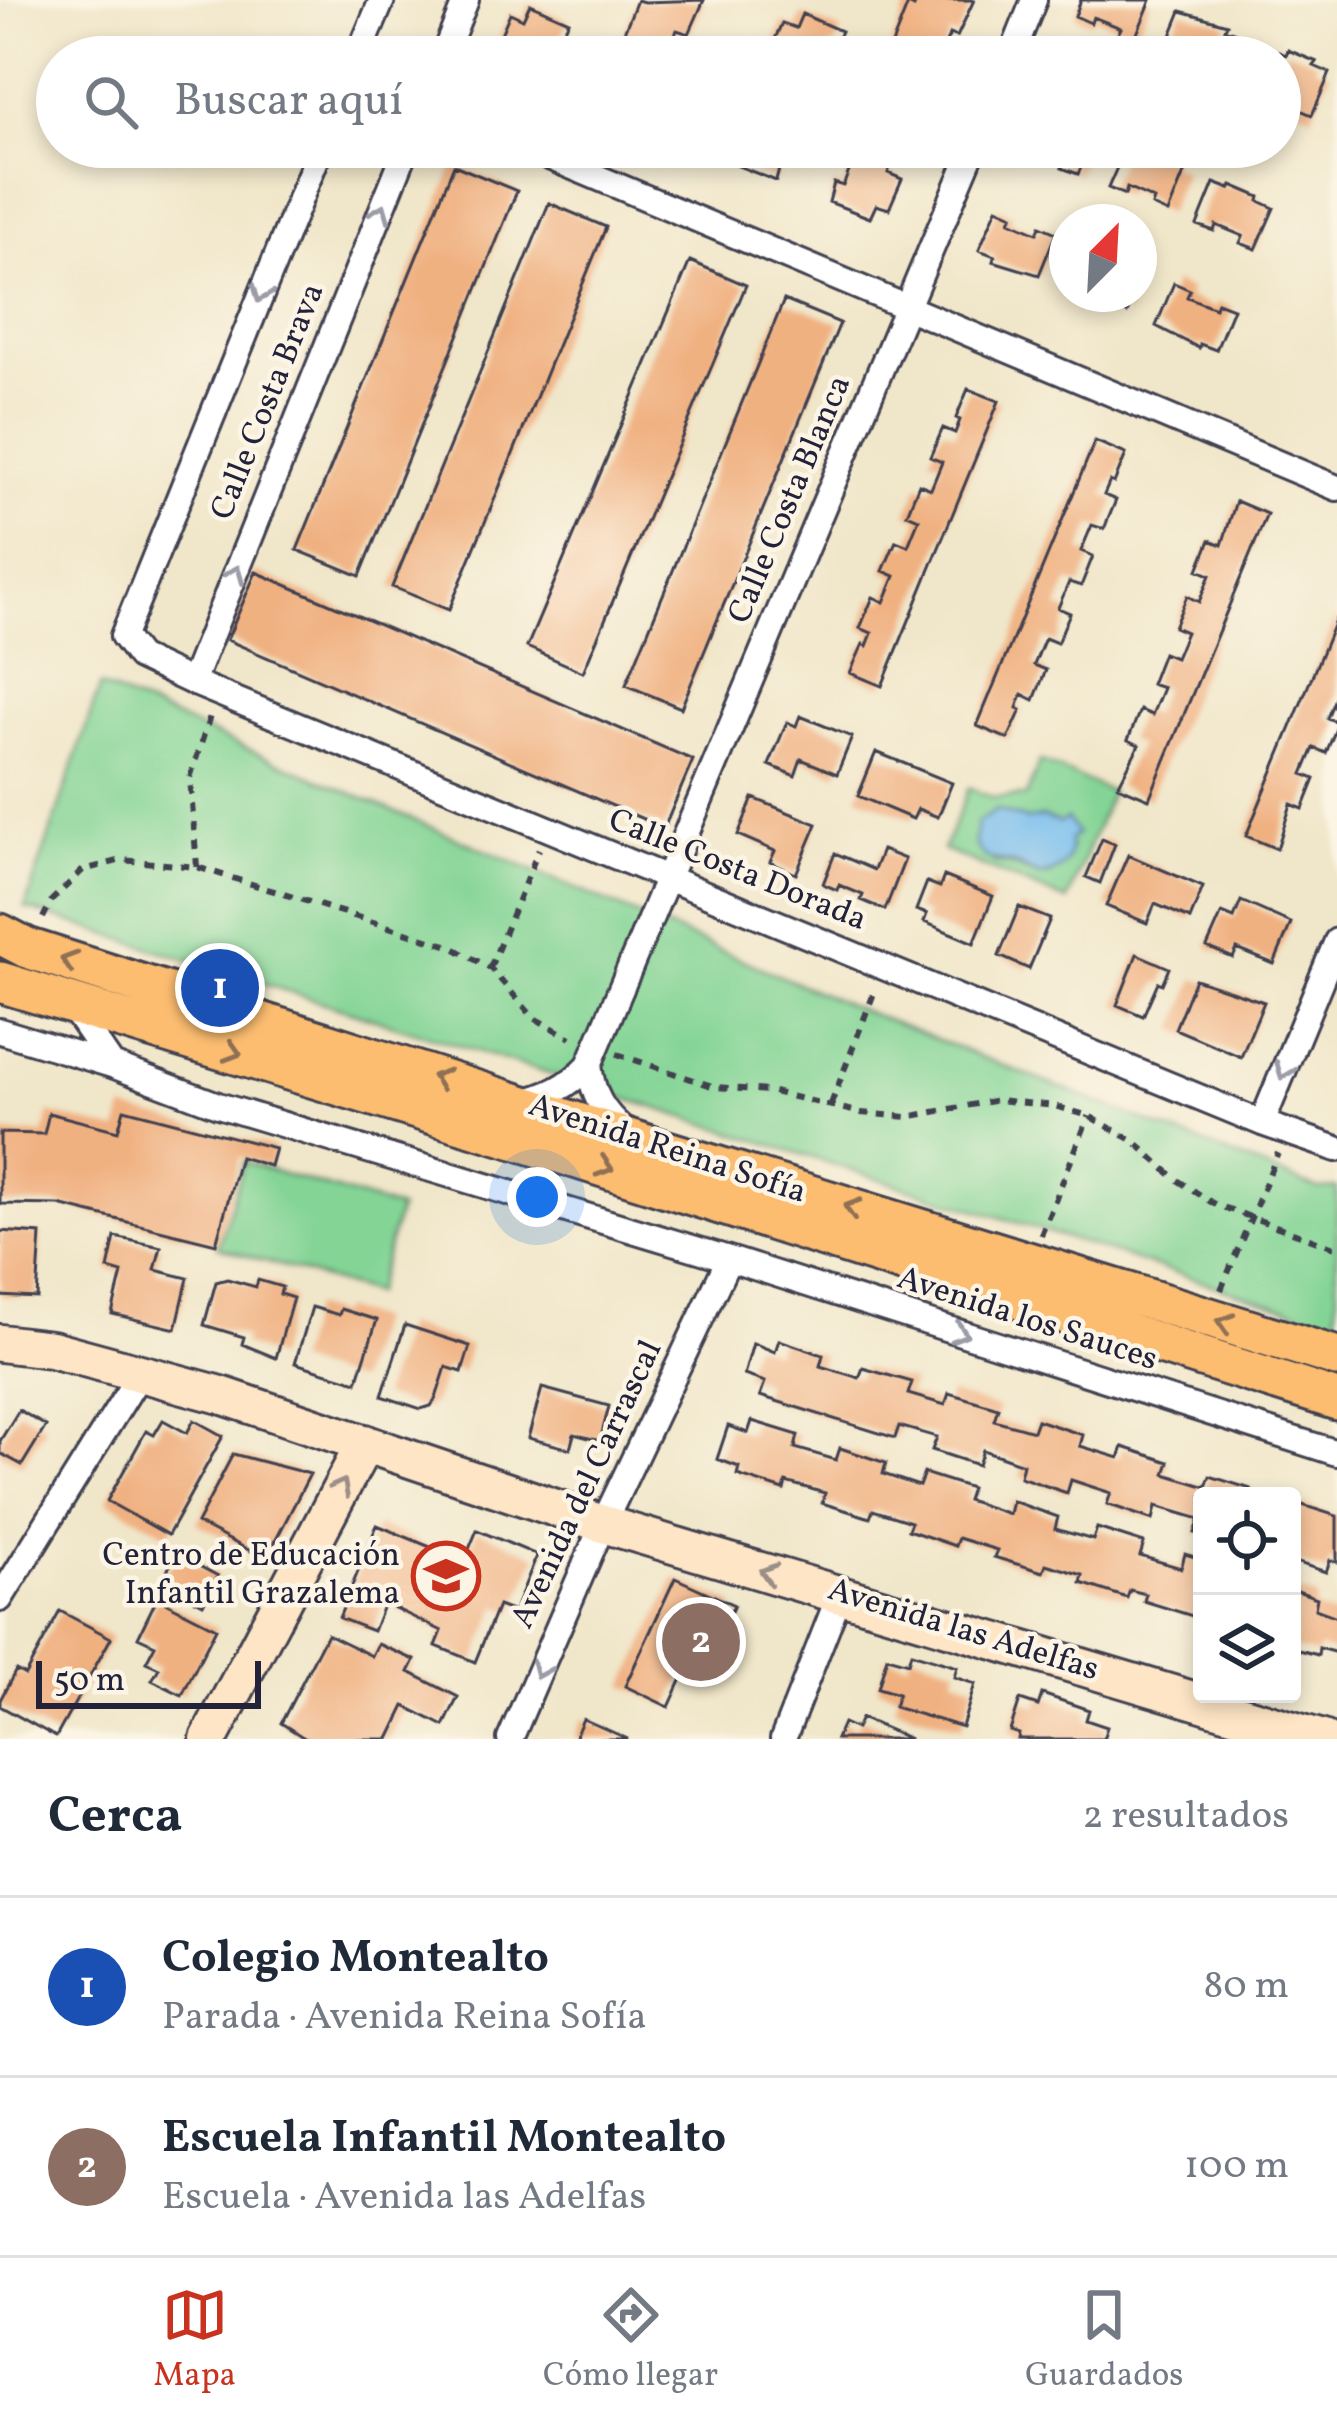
<!DOCTYPE html>
<html lang="es">
<meta charset="utf-8">
<style>
:root{--surface:#fff;--page:#f2f2f3;--text:#1f2937;--muted:#747a83;--line:#e0e1e3;--accent:#c8321e}
body{margin:0;font-family:Vollkorn,serif;background:var(--page);color:var(--text)}
.controls{position:absolute;right:36px;bottom:36px;display:grid;overflow:hidden;border-radius:12px;box-shadow:0 6px 18px #0003}
.controls button{width:108px;height:108px;display:grid;place-items:center;padding:0;border:0;border-bottom:3px solid var(--line);background:var(--surface);color:var(--text);font:60px sans-serif}
.compass{position:absolute;left:1049px;top:204px;width:108px;height:108px;border-radius:50%;background:var(--surface);box-shadow:0 6px 18px #0003;rotate:24deg}
.scale{position:absolute;left:36px;bottom:30px;width:225px;box-sizing:border-box;padding-left:12px;border:6px solid #22223b;border-top:0;font-size:33px;line-height:42px;white-space:nowrap;color:#22223b;-webkit-text-stroke:9px #fcf5e5;paint-order:stroke}
.you{position:absolute;left:537px;top:1197px;width:42px;height:42px;margin:-30px;border:9px solid #fff;border-radius:50%;background:#1a73e8;box-shadow:0 0 0 18px #1a73e833}
.badge{display:grid;place-items:center;width:78px;height:78px;border-radius:50%;background:var(--accent);color:#fff;font-size:39px;font-weight:700}
.pin{position:absolute;translate:-50% -50%;border:6px solid #fff;box-shadow:0 3px 12px #0006}
.list{margin:0;padding:0;list-style:none}
h2{display:flex;justify-content:space-between;align-items:center;height:156px;margin:0;padding:0 48px;font-size:51px}
h2 small{font-size:39px;font-weight:400;color:var(--muted)}
.list li{display:grid;grid-template-columns:78px 1fr auto;gap:36px;align-items:center;box-sizing:border-box;height:180px;padding:0 48px;border-top:3px solid var(--line)}
.list b{display:block;font-size:45px;white-space:nowrap}
.list p{margin:0;font-size:39px;white-space:nowrap;color:var(--muted)}
.list em{font-size:39px;font-style:normal;color:var(--muted)}
.icon{flex:none;width:66px;height:66px;fill:none;stroke:currentColor;stroke-width:2;stroke-linecap:round;stroke-linejoin:round}
.map{position:relative;flex:none;width:1337px;height:1739px;overflow:hidden}
.search{position:absolute;background:var(--surface);box-shadow:0 6px 18px #0003;left:36px;right:36px;top:36px;height:132px;display:flex;align-items:center;gap:30px;box-sizing:border-box;padding:0 42px;border-radius:66px;color:var(--muted);font-size:45px}
.sheet{height:516px;background:var(--surface)}
nav{display:flex;justify-content:space-around;align-items:center;box-sizing:border-box;height:168px;border-top:3px solid var(--line);background:var(--surface);font-size:33px;color:var(--muted)}
nav a{display:grid;justify-items:center;gap:6px}
nav .on{color:var(--accent)}
.map>svg:first-child{display:block}
.green{fill:#83d495;stroke:#527b68;stroke-width:3;fill-rule:evenodd}
.water{fill:#77bdee;stroke:#4c7094;stroke-width:3}
.building{fill:#f0b181}
.lines{fill:none;stroke-linecap:round;stroke-linejoin:round}
.street-casing{stroke:#413f50;stroke-width:30}
.secondary-casing{stroke:#413f50;stroke-width:42}
.primary-casing{stroke:#413f50;stroke-width:45}
.path{stroke:#413f50;stroke-width:6;stroke-dasharray:9 9;stroke-linecap:butt}
.street{stroke:#fff;stroke-width:24}
.secondary{stroke:#fee5c5;stroke-width:36}
.primary{stroke:#fcbd6f;stroke-width:39}
.oneway{stroke:#9c9ca7}
.oneway2{stroke:#8f7055}
.oneway3{stroke:#9b8d87}
.labels{text-anchor:middle;dominant-baseline:central;stroke-width:9;stroke-linejoin:round;paint-order:stroke}
.street-label{font-size:33px;fill:#22223b;stroke:#fcf5e5}
.poi-label{font-size:33px;fill:#22223b;stroke:#fcf5e5;text-anchor:end}
</style>
<div class="map">
<svg width="1337" height="1739" viewBox="0 0 1337 1739">
<rect width="100%" height="100%" fill="#fcf5e5"/>
<filter id="ink" filterUnits="userSpaceOnUse"><feTurbulence type="fractalNoise" baseFrequency=".00833" numOctaves="2"/><feDisplacementMap in="SourceGraphic" scale="24" xChannelSelector="R" yChannelSelector="G"/><feConvolveMatrix kernelMatrix="1 2 1 2 8 2 1 2 1" color-interpolation-filters="sRGB"/></filter>
<filter id="wash" filterUnits="userSpaceOnUse"><feTurbulence type="fractalNoise" baseFrequency=".004" numOctaves="4" result="noise"/><feDisplacementMap in="SourceGraphic" scale="48" xChannelSelector="R" yChannelSelector="G"/><feGaussianBlur stdDeviation="2.7" result="paint"/><feColorMatrix in="noise" values="0 0 0 0 0 0 0 0 0 0 0 0 0 0 0 0 0 1.4 0 .05"/><feComposite in="paint" operator="in"/></filter>
<g filter="url(#wash)">
<rect width="100%" height="100%" fill="#f0e6c9"/>
<path class="green" d="M 100,686 L 846,1004 L 1318,1189 L 1337,1188 L 1337,1324 L 25,908 Z
M 1040,761 L 1111,792 L 1067,901 L 943,850 L 969,788 L 993,798 L 1026,796 ZM 997,810 L 1026,820 L 1043,817 L 1076,834 L 1069,839 L 1071,848 L 1050,875 C 1028,877 1016,862 994,863 L 975,843 L 977,823 Z
M 244,1162 L 399,1209 L 374,1294 L 218,1247 Z"/>
<path class="water" d="M 997,810 L 1026,820 L 1043,817 L 1059,823 L 1067,819 L 1077,834 L 1070,839 C 1072,861 1062,873 1040,876 C 1029,873 1021,865 1011,863 C 993,859 985,862 975,844 L 977,823 Z"/>
<g id="blocks">
<path class="building" d="M 637,0 L 644,2 L 704,0 L 689,34 L 677,30 L 666,57 L 614,57 Z
M 917,0 L 974,0 L 957,37 L 950,34 L 939,57 L 887,57 L 908,4 L 914,7 Z
M 1081,0 L 1151,0 L 1134,41 L 1118,34 L 1121,28 L 1093,17 L 1091,23 L 1075,16 Z
M 530,4 L 569,21 L 549,57 L 509,57 L 512,52 L 496,46 L 510,13 L 523,19 Z
M 1181,11 L 1227,24 L 1225,29 L 1241,35 L 1232,57 L 1193,57 L 1183,53 L 1174,57 L 1164,53 Z
M 802,14 L 841,31 L 834,47 L 830,45 L 825,57 L 768,55 L 782,23 L 796,28 Z
M 1271,49 L 1286,55 L 1288,50 L 1317,62 L 1314,66 L 1330,73 L 1312,115 L 1296,108 L 1299,102 L 1280,94 L 1280,57 L 1267,57 Z
M 734,147 L 785,147 L 776,181 L 738,166 L 744,151 Z
M 851,147 L 867,147 L 893,159 L 888,173 L 902,179 L 889,209 L 876,205 L 870,218 L 829,202 L 834,183 L 843,186 L 854,159 L 848,156 Z
M 1011,147 L 1090,147 L 1078,174 L 1062,168 L 1065,162 L 1038,151 L 1035,157 Z
M 1126,147 L 1141,152 L 1143,148 L 1172,160 L 1170,165 L 1185,171 L 1168,213 L 1152,206 L 1154,200 L 1127,188 L 1125,195 L 1108,188 Z
M 454,165 L 517,191 L 360,576 L 297,550 Z
M 1214,183 L 1230,189 L 1232,185 L 1260,197 L 1259,201 L 1274,208 L 1256,249 L 1240,243 L 1243,236 L 1216,225 L 1214,231 L 1197,225 Z
M 549,203 L 606,227 L 449,610 L 392,587 Z
M 997,208 L 1013,215 L 1010,221 L 1037,233 L 1040,226 L 1056,233 L 1039,275 L 993,261 L 995,256 L 979,250 Z
M 690,261 L 746,285 L 583,672 L 527,647 Z
M 1174,283 L 1190,290 L 1187,297 L 1215,308 L 1217,302 L 1233,308 L 1216,350 L 1200,344 L 1199,348 L 1156,326 Z
M 1083,294 L 1135,294 L 1127,313 L 1112,307 L 1110,312 L 1081,300 Z
M 784,300 L 840,323 L 681,708 L 626,685 Z
M 968,389 L 999,401 L 882,686 L 850,673 L 863,644 L 867,646 L 872,633 L 860,628 L 873,597 L 884,602 L 895,576 L 883,571 L 896,541 L 908,546 L 919,519 L 907,514 L 919,484 L 931,489 L 942,462 L 930,457 L 943,428 L 955,433 L 960,420 L 956,418 Z
M 1095,441 L 1126,454 L 1114,483 L 1110,481 L 1104,495 L 1116,500 L 1104,529 L 1092,525 L 1081,551 L 1093,556 L 1081,586 L 1069,582 L 1058,608 L 1070,613 L 1057,643 L 1045,638 L 1034,665 L 1046,670 L 1034,700 L 1022,694 L 1017,708 L 1021,710 L 1008,739 L 977,726 Z
M 1236,501 L 1267,514 L 1149,799 L 1118,786 L 1139,745 L 1128,740 L 1140,710 L 1152,715 L 1163,688 L 1151,684 L 1163,653 L 1175,658 L 1186,632 L 1174,627 L 1187,596 L 1199,602 L 1210,575 L 1198,570 L 1210,540 L 1222,545 Z
M 256,572 L 693,760 L 664,828 L 227,640 Z
M 1337,616 L 1337,693 L 1327,718 L 1337,722 L 1337,726 L 1326,753 L 1314,748 L 1303,774 L 1315,779 L 1303,809 L 1291,804 L 1277,849 L 1246,836 Z
M 800,716 L 852,737 L 837,774 L 801,759 L 795,776 L 769,765 L 787,722 L 796,726 Z
M 876,752 L 952,783 L 938,817 L 918,809 L 913,819 L 858,796 Z
M 753,798 L 817,824 L 796,874 L 770,862 L 775,851 L 738,835 Z
M 1102,839 L 1115,844 L 1100,883 L 1086,877 Z
M 882,850 L 905,859 L 885,910 L 861,900 L 863,895 L 839,885 L 837,890 L 823,884 L 835,853 L 874,870 Z
M 1128,855 L 1203,887 L 1190,919 L 1155,904 L 1147,923 L 1106,906 Z
M 944,876 L 993,896 L 974,943 L 924,922 L 927,914 L 916,910 L 927,882 L 940,887 Z
M 1241,901 L 1291,923 L 1274,964 L 1237,949 L 1233,958 L 1207,947 L 1222,913 L 1234,918 Z
M 1019,907 L 1050,919 L 1029,969 L 999,956 Z
M 1137,954 L 1169,968 L 1162,984 L 1158,982 L 1143,1016 L 1117,1005 Z
M 1195,979 L 1264,1002 L 1241,1057 L 1175,1029 Z
M 124,1109 L 275,1148 L 270,1166 L 240,1157 L 216,1244 L 59,1205 L 0,1204 L 0,1133 L 44,1134 L 49,1113 L 118,1131 Z
M 0,1231 L 41,1234 L 37,1298 L 0,1296 Z
M 115,1237 L 161,1247 L 155,1270 L 188,1278 L 176,1329 L 112,1314 L 122,1273 L 108,1269 Z
M 227,1279 L 256,1287 L 258,1280 L 282,1287 L 280,1294 L 293,1298 L 276,1358 L 242,1344 L 244,1337 L 204,1325 L 216,1282 Z
M 312,1307 L 339,1315 L 341,1309 L 377,1320 L 357,1382 L 295,1363 Z
M 405,1325 L 470,1346 L 462,1372 L 446,1367 L 436,1398 L 431,1406 L 421,1409 L 382,1396 Z
M 779,1340 L 823,1355 L 820,1366 L 859,1378 L 863,1368 L 912,1382 L 908,1394 L 945,1405 L 949,1393 L 998,1408 L 994,1420 L 1033,1431 L 1037,1420 L 1083,1435 L 1080,1446 L 1119,1458 L 1123,1447 L 1169,1462 L 1165,1474 L 1206,1487 L 1210,1476 L 1251,1489 L 1250,1496 L 1202,1496 L 1202,1535 L 1195,1533 L 1200,1519 L 1156,1506 L 1153,1520 L 1107,1504 L 1111,1493 L 1071,1480 L 1067,1493 L 1020,1477 L 1023,1464 L 983,1450 L 978,1465 L 932,1450 L 937,1437 L 899,1426 L 895,1438 L 760,1396 L 765,1382 L 744,1375 L 753,1343 L 775,1352 Z
M 542,1388 L 609,1406 L 600,1441 L 574,1434 L 570,1449 L 528,1438 Z
M 19,1410 L 46,1426 L 22,1465 L 0,1453 L 0,1441 Z
M 163,1420 L 187,1433 L 194,1420 L 223,1436 L 168,1535 L 107,1501 L 146,1431 L 154,1435 Z
M 752,1421 L 798,1435 L 795,1448 L 836,1460 L 840,1448 L 886,1463 L 883,1474 L 919,1486 L 924,1473 L 971,1488 L 967,1500 L 1009,1514 L 1012,1501 L 1058,1517 L 1055,1529 L 1093,1540 L 1097,1528 L 1144,1543 L 1140,1556 L 1181,1568 L 1185,1554 L 1202,1559 L 1202,1619 L 1144,1601 L 1146,1594 L 1130,1590 L 1127,1598 L 1081,1583 L 1083,1575 L 1046,1564 L 1043,1572 L 994,1557 L 997,1550 L 958,1538 L 955,1546 L 908,1530 L 911,1522 L 873,1510 L 870,1518 L 822,1503 L 825,1493 L 786,1482 L 784,1490 L 737,1475 L 739,1467 L 717,1459 L 728,1426 L 748,1433 Z
M 233,1454 L 310,1474 L 266,1559 L 197,1523 Z
M 1296,1503 L 1337,1516 L 1337,1562 L 1330,1560 L 1326,1572 L 1292,1561 L 1292,1513 Z
M 377,1525 L 464,1561 L 477,1530 L 537,1555 L 514,1612 L 498,1606 L 475,1662 L 436,1646 L 442,1631 L 384,1603 L 373,1631 L 339,1618 Z
M 176,1554 L 218,1576 L 203,1604 L 161,1582 Z
M 675,1578 L 734,1605 L 716,1644 L 701,1637 L 669,1707 L 625,1686 Z
M 1292,1589 L 1317,1598 L 1315,1609 L 1337,1617 L 1337,1653 L 1319,1648 L 1318,1655 L 1292,1648 Z
M 157,1598 L 216,1628 L 182,1695 L 152,1680 L 159,1668 L 146,1662 L 155,1645 L 138,1637 Z
M 60,1611 L 111,1638 L 56,1737 L 0,1706 L 0,1700 L 16,1670 L 25,1675 Z
M 327,1634 L 372,1656 L 378,1644 L 415,1660 L 409,1672 L 458,1697 L 444,1726 L 405,1706 L 389,1739 L 306,1739 L 281,1723 Z
M 911,1653 L 957,1667 L 954,1677 L 975,1684 L 962,1727 L 894,1707 L 898,1694 L 878,1688 L 887,1657 L 908,1663 Z
M 1042,1694 L 1089,1710 L 1086,1720 L 1107,1727 L 1103,1739 L 1018,1739 L 1019,1734 L 1010,1731 L 1020,1700 L 1038,1706 Z
M 861,1718 L 910,1739 L 836,1739 L 843,1723 L 856,1729 Z
M 583,1719 L 628,1739 L 574,1739 Z"/>
</g>
</g>
<g filter="url(#ink)">
<use href="#blocks" fill-opacity="0" stroke="#413f50" stroke-width="3"/>
<g class="lines">
<defs>
<path id="street" d="M 358,57 L 382,0
M 443,57 L 466,0
M 1011,57 L 1034,0
M 321,147 L 123,636 L 139,657 L 192,682 L 1262,1123 L 1337,1149
M 525,147 L 1337,488
M 192,682 L 407,147
M 70,1004 L 112,1065
M 0,1031 L 112,1065 L 218,1105 L 729,1259 L 1337,1453
M 589,1065 C 593,1095 601,1111 625,1131
M 519,1103 C 548,1096 568,1087 589,1065 L 974,147
M 1262,1123 L 1337,941
M 0,1599 L 141,1372
M 510,1739 L 603,1524 L 729,1259
M 783,1739 L 840,1594"/>
<path id="secondary" d="M 0,1343 L 51,1349 L 221,1395 L 603,1524 L 1323,1739
M 209,1739 L 365,1443"/>
<path id="primary" d="M 0,934 L 27,948 L 641,1143 L 1337,1357
M 0,982 L 531,1144 L 1337,1400"/>
</defs>
<use href="#street" class="street-casing"/>
<use href="#secondary" class="secondary-casing"/>
<use href="#primary" class="primary-casing"/>
<path class="path" d="M 197,867 L 190,778 L 211,713
M 43,918 L 52,900 L 83,870 L 122,860 L 197,867 L 450,946 L 490,968 L 534,1018 L 571,1038
M 490,968 L 539,849
M 617,1054 L 715,1087 L 769,1091 L 861,1113 L 907,1117 L 998,1100 L 1055,1106 L 1089,1116 L 1134,1141 L 1176,1179 L 1214,1204 L 1337,1248
M 831,1104 L 876,988
M 1041,1235 L 1089,1116
M 1221,1290 L 1278,1153"/>
<use href="#street" class="street"/>
<use href="#secondary" class="secondary"/>
<use href="#primary" class="primary"/>
</g>
<defs><path id="oneway-chevron" d="M-2-3.5L2.5 0L-2 3.5" fill="none" stroke-width="1.6" stroke-linecap="round" stroke-linejoin="round" transform="scale(3)"/></defs>
<g class="oneway">
<use href="#oneway-chevron" transform="translate(381 212) rotate(-68)"/>
<use href="#oneway-chevron" transform="translate(261 294) rotate(112)"/>
<use href="#oneway-chevron" transform="translate(235 574) rotate(-68)"/>
<use href="#oneway-chevron" transform="translate(1284 1071) rotate(112)"/>
<use href="#oneway-chevron" transform="translate(960 1333) rotate(18)"/>
<use href="#oneway-chevron" transform="translate(540 1670) rotate(113)"/>
</g>
<g class="oneway2">
<use href="#oneway-chevron" transform="translate(69 961) rotate(-163)"/>
<use href="#oneway-chevron" transform="translate(233 1052) rotate(17)"/>
<use href="#oneway-chevron" transform="translate(440 1078) rotate(-162)"/>
<use href="#oneway-chevron" transform="translate(605 1167) rotate(18)"/>
<use href="#oneway-chevron" transform="translate(852 1208) rotate(-163)"/>
<use href="#oneway-chevron" transform="translate(1225 1323) rotate(-163)"/>
</g>
<g class="oneway3">
<use href="#oneway-chevron" transform="translate(341 1487) rotate(-62)"/>
<use href="#oneway-chevron" transform="translate(768 1573) rotate(-163)"/>
</g>
</g>
<defs>
<symbol id="school-ring" viewBox="-11 -11 22 22"><circle r="9.5" fill="#fcf5e5" stroke="#c8321e" stroke-width="1.5"/><path d="M0-5L7-2L0 1L-7-2ZM-4 1L0 2.5L4 1V4Q0 6-4 4Z" fill="#c8321e"/></symbol>
</defs>
<g fill-rule="evenodd">
<use href="#school-ring" x="408" y="1538" width="76" height="76"/>
</g>
<g class="labels">
<g class="street-label">
<text transform="translate(269 402) rotate(-68)">Calle Costa Brava</text>
<text transform="translate(791 500) rotate(-67)">Calle Costa Blanca</text>
<text transform="translate(737 871) rotate(22)">Calle Costa Dorada</text>
<text transform="translate(667 1150) rotate(18)">Avenida Reina Sofía</text>
<text transform="translate(1027 1320) rotate(18)">Avenida los Sauces</text>
<text transform="translate(588 1485) rotate(-65)">Avenida del Carrascal</text>
<text transform="translate(963 1631) rotate(17)">Avenida las Adelfas</text>
</g>
<g class="poi-label">
<text x="400" y="1557">Centro de Educación<tspan x="400" dy="38">Infantil Grazalema</tspan></text>
</g>
</g>
</svg>
<div class="controls">
<button><svg class="icon" aria-label="locate" viewBox="0 0 24 24"><circle cx="12" cy="12" r="6"/><path d="M12 2v4M12 18v4M2 12h4M18 12h4"/></svg></button>
<button><svg class="icon" aria-label="layers" viewBox="0 0 24 24"><path d="M12 4l9 5-9 5-9-5zM3 14l9 5 9-5"/></svg></button>
</div>
<svg class="compass" viewBox="-18 -18 36 36"><path d="M0-13l5 13h-10z" fill="#e53935"/><path d="M0 13l5-13h-10z" fill="#747a83"/></svg>
<div class="scale">50 m</div>
<div class="you"></div>
<div class="pin badge" style="left:220px;top:988px;background:#1a4fb4">1</div>
<div class="pin badge" style="left:701px;top:1642px;background:#8d6e63">2</div>
<div class="search"><svg class="icon" aria-label="search" viewBox="0 0 24 24"><circle cx="10" cy="10" r="6"/><path d="M15 15l6 6"/></svg>Buscar aquí</div>
</div>
<section class="sheet">
<h2>Cerca<small>2 resultados</small></h2>
<ul class="list">
<li><span class="badge" style="background:#1a4fb4">1</span><div><b>Colegio Montealto</b><p>Parada · Avenida Reina Sofía</p></div><em>80 m</em></li>
<li><span class="badge" style="background:#8d6e63">2</span><div><b>Escuela Infantil Montealto</b><p>Escuela · Avenida las Adelfas</p></div><em>100 m</em></li>
</ul>
</section>
<nav>
<a class="on"><svg class="icon" aria-label="map" viewBox="0 0 24 24"><path d="M3 6l6-2 6 2 6-2v14l-6 2-6-2-6 2zM9 4v14M15 6v14"/></svg>Mapa</a>
<a><svg class="icon" aria-label="directions" viewBox="0 0 24 24"><path d="M12 3l9 9-9 9-9-9zM9 14v-3h6M13 9l2 2-2 2"/></svg>Cómo llegar</a>
<a><svg class="icon" aria-label="saved" viewBox="0 0 24 24"><path d="M7 4h10v16l-5-4-5 4z"/></svg>Guardados</a>
</nav>
